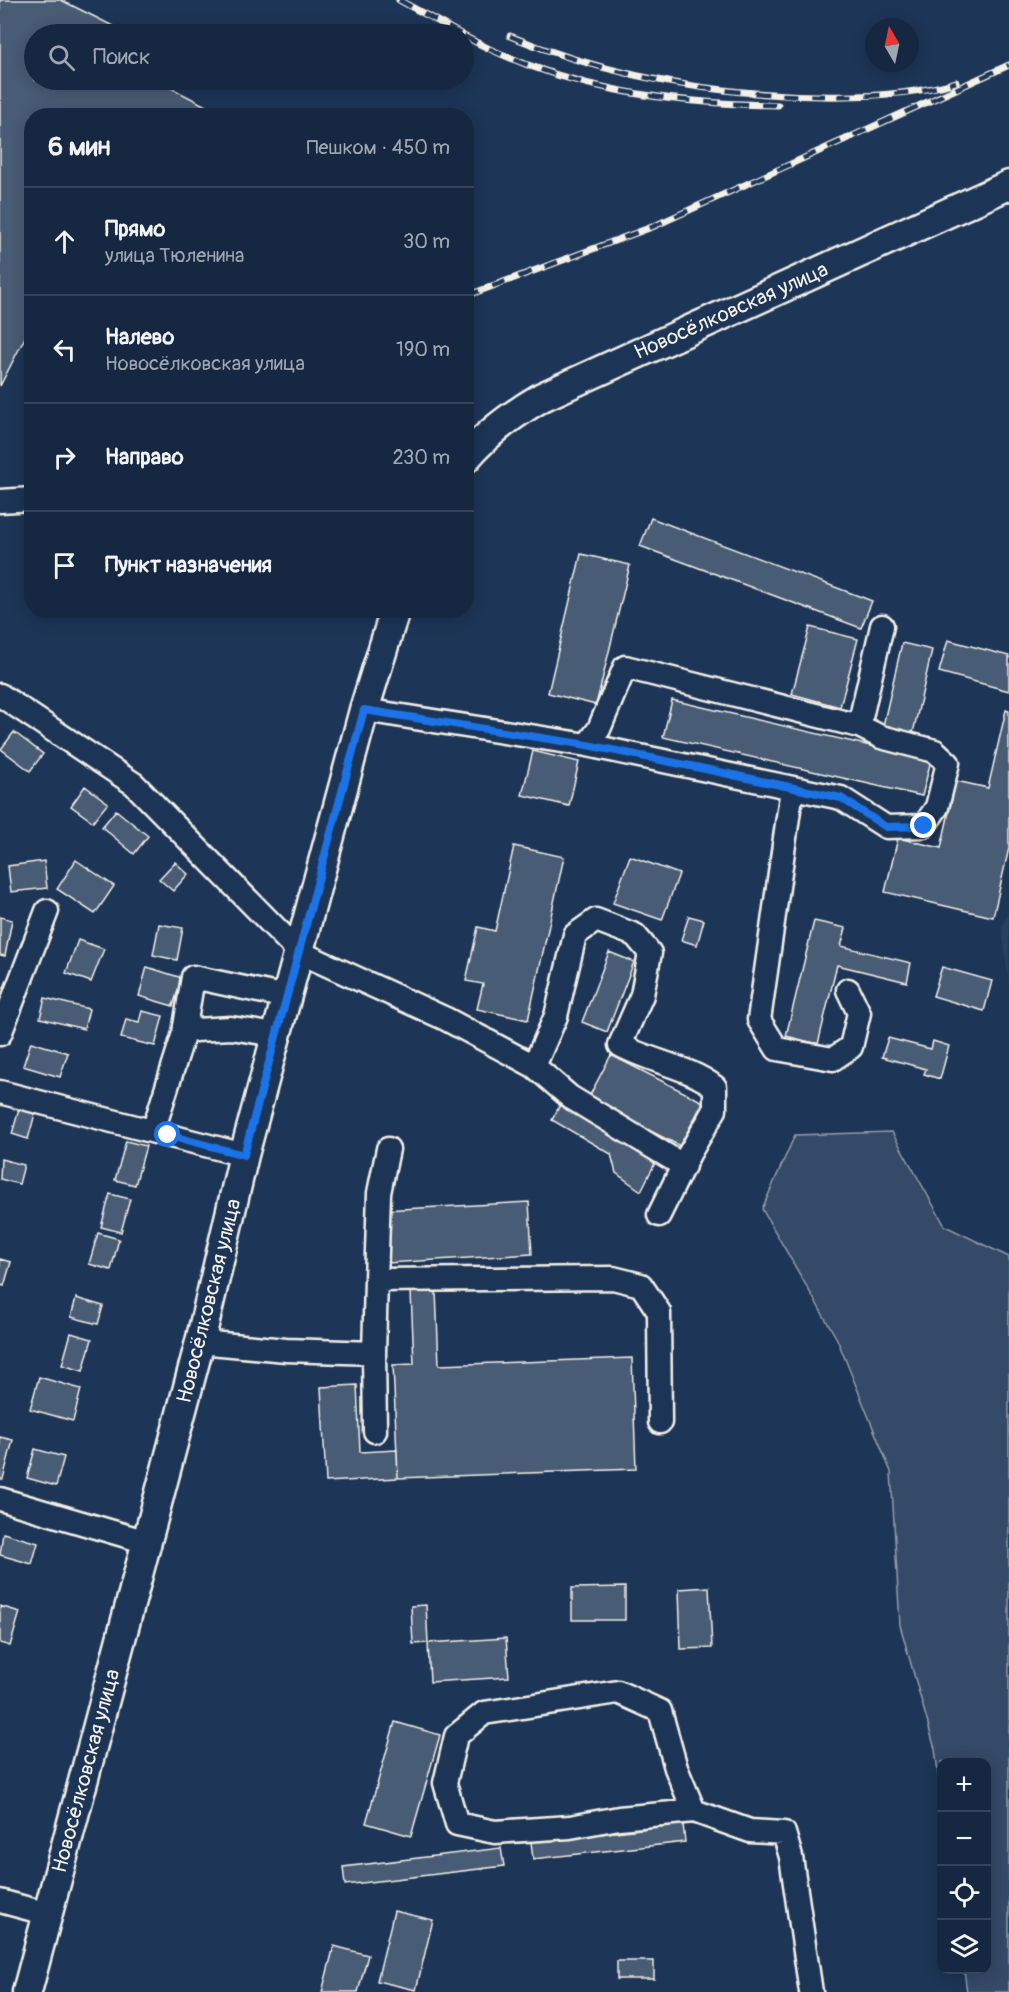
<!DOCTYPE html>
<html lang="ru">
<meta charset="utf-8">
<style>
:root{--surface:#162841;--page:#1f3048;--text:#f1f3f6;--muted:#9ea6b1;--line:#35445a}
body{margin:0;font-family:Pangolin,sans-serif;background:var(--page);color:var(--text)}
.controls{position:absolute;right:18px;bottom:18px;display:grid;overflow:hidden;border-radius:12px;box-shadow:0 3px 15px #0003}
.controls button{width:54px;height:54px;display:grid;place-items:center;padding:0;border:0;border-bottom:2px solid var(--line);background:var(--surface);color:var(--text);font:30px sans-serif}
.compass{position:absolute;left:865px;top:18px;width:54px;height:54px;border-radius:50%;background:var(--surface);box-shadow:0 3px 15px #0003;rotate:351deg}
.stop{position:absolute;width:18px;height:18px;margin:-14px;border:4px solid #1a73e8;border-radius:50%;background:#fff}
.stop.end{background:#1a73e8;border-color:#fff;box-shadow:0 2px 6px #0008}
.list{margin:0;padding:0;list-style:none}
h2{display:flex;justify-content:space-between;align-items:center;height:78px;margin:0;padding:0 24px;font-size:26px}
h2 small{font-size:20px;font-weight:400;color:var(--muted)}
.list li{display:grid;grid-template-columns:39px 1fr auto;gap:18px;align-items:center;box-sizing:border-box;height:108px;padding:0 24px;border-top:2px solid var(--line)}
.list b{display:block;font-size:22px;white-space:nowrap}
.list p{margin:0;font-size:20px;white-space:nowrap;color:var(--muted)}
.list em{font-size:20px;font-style:normal;color:var(--muted)}
.icon{flex:none;width:33px;height:33px;fill:none;stroke:currentColor;stroke-width:2;stroke-linecap:round;stroke-linejoin:round}
.map{position:relative;flex:none;width:1009px;height:1992px;overflow:hidden}
.search{position:absolute;background:var(--surface);box-shadow:0 3px 15px #0003;left:24px;top:24px;width:450px;height:66px;display:flex;align-items:center;gap:15px;box-sizing:border-box;padding:0 21px;border-radius:33px;color:var(--muted);font-size:22px}
.panel{position:absolute;background:var(--surface);box-shadow:0 3px 15px #0003;left:24px;top:108px;width:450px;height:510px;border-radius:24px}
.map>svg:first-child{display:block}
.built{fill:#2a4060}
.green{fill:#354a67;stroke:#949ea8;stroke-width:1.5}
.building{fill:#485b74;stroke:#f4f1e8;stroke-width:1.5}
.lines{fill:none;stroke-linecap:round;stroke-linejoin:round}
.minor-casing{stroke:#f4f1e8;stroke-width:27}
.major-casing{stroke:#f4f1e8;stroke-width:33}
.minor{stroke:#1d3557;stroke-width:22}
.major{stroke:#1d3557;stroke-width:28}
.rail-casing{stroke:#f4f1e8;stroke-width:7}
.rail{stroke:#1d3557;stroke-width:4.5;stroke-dasharray:14;stroke-linecap:butt}
.route{stroke:#1a73e8;stroke-width:8}
.labels{text-anchor:middle;dominant-baseline:central;stroke-width:5;stroke-linejoin:round;paint-order:stroke}
.street-label{font-size:21px;fill:#f4f1e8;stroke:#1d3557}
</style>
<div class="map">
<svg width="1009" height="1992" viewBox="0 0 1009 1992">
<rect width="100%" height="100%" fill="#1d3557"/>
<filter id="ink" filterUnits="userSpaceOnUse"><feTurbulence type="fractalNoise" baseFrequency=".0167" numOctaves="2"/><feDisplacementMap in="SourceGraphic" scale="12" xChannelSelector="R" yChannelSelector="G"/><feConvolveMatrix kernelMatrix="1 2 1 2 8 2 1 2 1" color-interpolation-filters="sRGB"/></filter>
<g filter="url(#ink)">
<path class="built" d="M 1009,910 L 1009,986 L 1002,928 Z"/>
<path class="green" d="M 892,1132 L 945,1226 L 1009,1257 L 1009,1992 L 967,1992 L 964,1970 L 986,1970 L 986,1762 L 942,1762 L 941,1798 L 935,1749 L 900,1625 L 891,1472 L 837,1339 L 762,1209 L 795,1135 Z"/>
<path class="building" d="M 0,0 L 61,0 L 129,34 L 34,34 L 34,80 L 156,80 L 225,116 L 32,116 L 32,324 L 0,386 Z
M 651,518 L 872,601 L 861,628 L 640,546 Z
M 581,554 L 630,565 L 596,705 L 548,693 Z
M 810,627 L 858,639 L 840,707 L 792,694 Z
M 948,640 L 1009,656 L 1009,691 L 939,672 Z
M 902,643 L 932,650 L 913,733 L 883,726 Z
M 672,700 L 931,760 L 922,796 L 663,737 Z
M 1006,710 L 1009,711 L 1009,848 L 993,917 L 885,892 L 898,838 L 941,848 L 956,781 L 988,788 Z
M 14,732 L 43,754 L 30,771 L 1,749 Z
M 533,751 L 579,762 L 569,806 L 522,795 Z
M 85,786 L 108,803 L 93,822 L 71,806 Z
M 116,810 L 148,836 L 134,854 L 102,827 Z
M 514,846 L 564,857 L 528,1020 L 477,1009 L 483,984 L 466,981 L 478,927 L 495,931 Z
M 630,856 L 679,874 L 662,920 L 613,903 Z
M 76,860 L 114,886 L 95,914 L 57,889 Z
M 44,861 L 47,888 L 11,892 L 8,866 Z
M 175,862 L 188,874 L 173,891 L 159,879 Z
M 689,916 L 704,920 L 697,945 L 681,940 Z
M 0,917 L 12,920 L 5,956 L 0,955 Z
M 814,921 L 846,928 L 841,946 L 911,963 L 907,982 L 837,965 L 818,1044 L 786,1036 Z
M 159,924 L 183,928 L 177,960 L 153,955 Z
M 78,940 L 104,949 L 91,982 L 66,973 Z
M 609,952 L 634,962 L 607,1032 L 582,1022 Z
M 147,967 L 182,978 L 173,1006 L 139,996 Z
M 942,967 L 992,981 L 984,1011 L 933,996 Z
M 45,998 L 89,1009 L 84,1029 L 40,1018 Z
M 142,1011 L 163,1016 L 155,1046 L 121,1038 L 126,1019 L 139,1022 Z
M 888,1038 L 931,1049 L 933,1041 L 949,1046 L 940,1079 L 924,1074 L 926,1069 L 882,1057 Z
M 31,1042 L 68,1053 L 60,1077 L 23,1066 Z
M 611,1055 L 703,1102 L 680,1146 L 588,1099 Z
M 560,1105 L 656,1161 L 641,1191 L 616,1173 L 611,1154 L 552,1120 Z
M 19,1109 L 35,1114 L 28,1139 L 12,1134 Z
M 126,1141 L 146,1146 L 135,1185 L 115,1180 Z
M 1,1159 L 24,1165 L 19,1184 L 0,1179 Z
M 110,1194 L 130,1199 L 121,1232 L 101,1227 Z
M 529,1202 L 532,1254 L 387,1263 L 384,1210 Z
M 98,1233 L 119,1239 L 111,1270 L 89,1264 Z
M 0,1259 L 11,1262 L 4,1286 L 0,1285 Z
M 436,1291 L 439,1365 L 632,1358 L 636,1469 L 398,1478 L 393,1365 L 414,1364 L 411,1292 Z
M 76,1298 L 103,1306 L 98,1324 L 71,1317 Z
M 71,1333 L 92,1339 L 83,1371 L 62,1365 Z
M 39,1377 L 81,1389 L 73,1421 L 30,1409 Z
M 357,1385 L 360,1452 L 397,1450 L 398,1478 L 326,1482 L 321,1387 Z
M 0,1437 L 13,1440 L 3,1479 L 0,1479 Z
M 35,1449 L 64,1457 L 56,1486 L 27,1478 Z
M 3,1533 L 38,1543 L 32,1564 L 0,1555 Z
M 625,1587 L 625,1620 L 572,1620 L 572,1588 Z
M 709,1587 L 712,1648 L 681,1649 L 679,1589 Z
M 426,1605 L 428,1643 L 413,1644 L 411,1606 Z
M 0,1606 L 20,1612 L 10,1646 L 0,1643 Z
M 506,1638 L 509,1677 L 430,1682 L 428,1643 Z
M 395,1722 L 440,1735 L 411,1836 L 366,1823 Z
M 683,1824 L 685,1842 L 533,1859 L 531,1842 Z
M 501,1848 L 504,1866 L 345,1885 L 343,1867 Z
M 394,1911 L 433,1920 L 416,1990 L 377,1981 Z
M 334,1946 L 368,1955 L 358,1992 L 322,1992 Z
M 617,1961 L 654,1961 L 654,1979 L 617,1979 Z"/>
<g class="lines">
<defs>
<path id="minor" d="M 0,501 L 32,499
M 0,695 L 134,784 L 299,952 L 446,1019 L 534,1066 L 556,1016 L 575,935 L 596,920 L 635,935 L 650,953 L 642,995 L 620,1045 C 651,1062 687,1066 715,1087 L 715,1110 L 689,1154 L 659,1215
M 364,710 L 587,745 L 599,729 L 625,667 L 859,726
M 587,745 L 841,798 L 886,827 L 924,826 L 937,807 L 948,763 L 935,751 L 881,737 L 859,726 L 882,626
M 792,789 L 759,1020 L 777,1049 L 833,1059 L 851,1047 L 859,1013 L 848,990
M 185,1026 L 195,1030 L 231,1028 L 276,1035
M 0,1034 L 47,911
M 534,1066 L 570,1097 L 684,1166
M 0,1092 L 244,1155
M 153,1131 L 184,1033 L 193,977 L 287,997
M 376,1280 L 379,1193 L 388,1149
M 200,1342 L 286,1350 L 374,1353 L 376,1280 L 613,1278 L 641,1285 L 659,1312 L 660,1422
M 374,1353 L 375,1431
M 0,1499 L 147,1542
M 694,1811 L 619,1818 L 570,1827 L 495,1832 L 457,1824 L 445,1783 L 456,1736 L 484,1713 L 618,1692 L 660,1711 L 676,1768 L 694,1811 L 750,1831 L 784,1833 L 791,1857 L 811,1992
M 0,1901 L 48,1914"/>
<path id="major" d="M 466,458 C 488,432 513,414 542,397 L 1009,185
M 27,1992 L 200,1342 L 244,1155 L 364,710 L 395,610"/>
</defs>
<use href="#minor" class="minor-casing"/>
<use href="#major" class="major-casing"/>
<use href="#minor" class="minor"/>
<use href="#major" class="major"/>
<defs>
<path id="rail" d="M 399,0 L 461,34
M 464,36 C 562,89 668,104 778,105
M 510,36 C 610,77 714,95 821,96 C 866,97 913,95 956,82
M 466,296 L 652,227 L 1009,65"/>
</defs>
<use href="#rail" class="rail-casing"/>
<use href="#rail" class="rail"/>
</g>
</g>
<g class="lines" filter="url(#ink)">
<path class="route" d="M 168,1135 L 244,1155 L 364,710 L 587,745 L 705,769 L 841,798 L 886,827 L 924,826"/>
</g>
<g class="labels">
<g class="street-label">
<text transform="translate(731 311) rotate(-24)">Новосёлковская улица</text>
<text transform="translate(209 1301) rotate(-76)">Новосёлковская улица</text>
<text transform="translate(86 1771) rotate(-75)">Новосёлковская улица</text>
</g>
</g>
</svg>
<div class="controls">
<button>+</button>
<button>−</button>
<button><svg class="icon" aria-label="locate" viewBox="0 0 24 24"><circle cx="12" cy="12" r="6"/><path d="M12 2v4M12 18v4M2 12h4M18 12h4"/></svg></button>
<button><svg class="icon" aria-label="layers" viewBox="0 0 24 24"><path d="M12 4l9 5-9 5-9-5zM3 14l9 5 9-5"/></svg></button>
</div>
<svg class="compass" viewBox="-18 -18 36 36"><path d="M0-13l5 13h-10z" fill="#e53935"/><path d="M0 13l5-13h-10z" fill="#9ea6b1"/></svg>
<div class="stop" style="left:168px;top:1135px"></div>
<div class="stop end" style="left:924px;top:826px"></div>
<div class="search"><svg class="icon" aria-label="search" viewBox="0 0 24 24"><circle cx="10" cy="10" r="6"/><path d="M15 15l6 6"/></svg>Поиск</div>
<section class="panel">
<h2>6 мин<small>Пешком · 450 m</small></h2>
<ul class="list">
<li><svg class="icon" aria-label="ahead" viewBox="0 0 24 24"><path d="M12 20V5M6 11l6-6 6 6"/></svg><div><b>Прямо</b><p>улица Тюленина</p></div><em>30 m</em></li>
<li><svg class="icon" aria-label="left" viewBox="0 0 24 24"><path d="M17 20v-9H6M10 6l-5 5 5 5"/></svg><div><b>Налево</b><p>Новосёлковская улица</p></div><em>190 m</em></li>
<li><svg class="icon" aria-label="right" viewBox="0 0 24 24"><path d="M7 20v-9h11M14 6l5 5-5 5"/></svg><div><b>Направо</b></div><em>230 m</em></li>
<li><svg class="icon" aria-label="arrive" viewBox="0 0 24 24"><path d="M6 21V4h12l-3 4 3 4H6"/></svg><div><b>Пункт назначения</b></div></li>
</ul>
</section>
</div>
